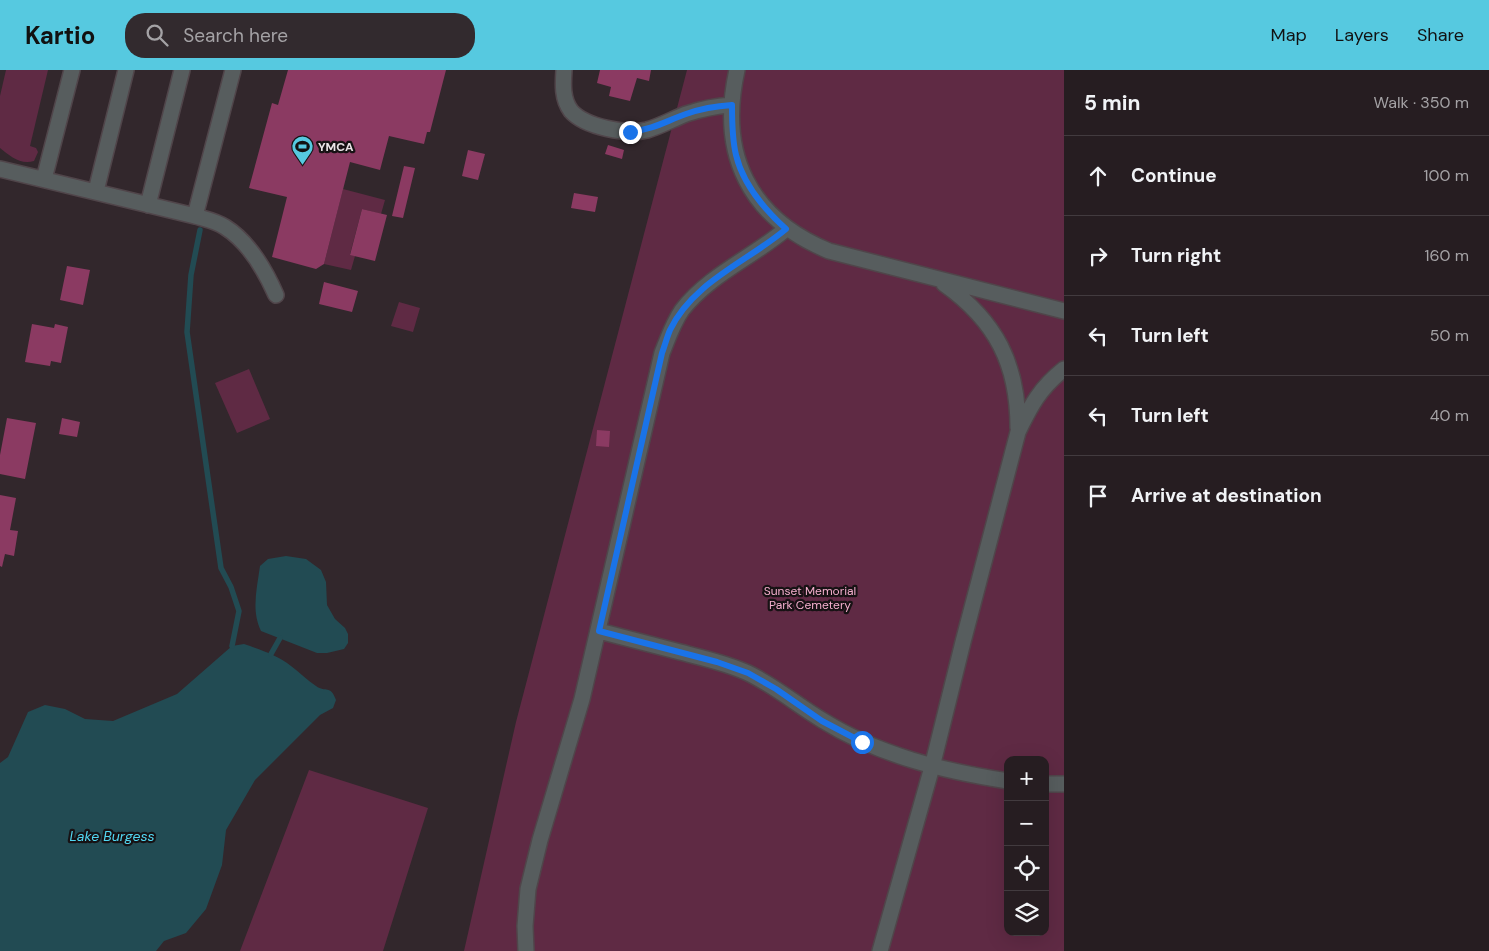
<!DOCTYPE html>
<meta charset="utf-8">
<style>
:root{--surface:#261d21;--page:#322a2e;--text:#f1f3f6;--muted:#a4a2a5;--line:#423b3f;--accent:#56c9e0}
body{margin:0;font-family:"DM Sans",sans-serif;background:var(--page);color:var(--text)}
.controls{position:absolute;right:15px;bottom:15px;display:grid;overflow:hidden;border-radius:10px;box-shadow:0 5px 20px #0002}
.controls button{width:45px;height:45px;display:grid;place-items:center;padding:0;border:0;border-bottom:1px solid var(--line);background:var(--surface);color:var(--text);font:25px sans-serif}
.stop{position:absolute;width:15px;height:15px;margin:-11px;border:4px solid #1a73e8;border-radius:50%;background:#fff}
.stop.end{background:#1a73e8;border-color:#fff;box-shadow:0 1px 5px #0008}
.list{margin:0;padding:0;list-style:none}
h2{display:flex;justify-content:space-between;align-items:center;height:65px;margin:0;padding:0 20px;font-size:21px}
h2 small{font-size:16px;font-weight:400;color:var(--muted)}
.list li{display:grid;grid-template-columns:32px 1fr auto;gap:15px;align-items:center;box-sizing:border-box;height:80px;padding:0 20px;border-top:1px solid var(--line)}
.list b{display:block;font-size:19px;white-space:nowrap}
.list em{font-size:16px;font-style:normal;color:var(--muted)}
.icon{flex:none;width:28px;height:28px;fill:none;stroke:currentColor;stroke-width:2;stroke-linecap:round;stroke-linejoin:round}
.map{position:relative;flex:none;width:1064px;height:881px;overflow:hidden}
header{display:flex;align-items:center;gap:30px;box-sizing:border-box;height:70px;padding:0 25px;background:var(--accent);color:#111}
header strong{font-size:24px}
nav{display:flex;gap:28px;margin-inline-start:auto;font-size:18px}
.search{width:350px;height:45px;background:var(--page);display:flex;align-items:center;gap:12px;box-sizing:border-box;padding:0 18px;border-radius:20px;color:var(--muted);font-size:19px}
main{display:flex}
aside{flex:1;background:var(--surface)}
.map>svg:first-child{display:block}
.green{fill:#5f2a44;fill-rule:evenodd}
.water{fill:#224b53}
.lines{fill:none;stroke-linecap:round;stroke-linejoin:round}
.stream{stroke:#224b53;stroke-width:5.5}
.building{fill:#8b3a62}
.minor-casing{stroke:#50454a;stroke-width:18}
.minor{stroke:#575d5e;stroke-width:15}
.route{stroke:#1a73e8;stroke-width:6}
.labels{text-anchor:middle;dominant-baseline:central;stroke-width:4.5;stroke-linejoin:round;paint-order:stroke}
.poi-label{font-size:12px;font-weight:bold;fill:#ebe4e7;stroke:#171214;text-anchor:start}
.park-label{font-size:12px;fill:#f4aecd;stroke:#171214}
.water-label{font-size:14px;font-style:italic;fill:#52d8f2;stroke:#171214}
</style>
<header>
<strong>Kartio</strong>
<div class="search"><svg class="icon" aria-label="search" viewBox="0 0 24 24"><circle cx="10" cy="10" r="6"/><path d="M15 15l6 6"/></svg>Search here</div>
<nav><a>Map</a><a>Layers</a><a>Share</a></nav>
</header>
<main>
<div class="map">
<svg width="1064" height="881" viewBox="0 0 1064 881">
<rect width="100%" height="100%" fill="#32272c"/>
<path class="green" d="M 6,0 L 48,0 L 30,76 L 36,78 L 38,82 L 34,91 C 20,95 10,86 0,78 L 0,26 Z
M 687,0 L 1064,0 L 1064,881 L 464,881 L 516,652 ZM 1008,690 L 1045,690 L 1045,862 L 1008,862 Z
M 343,119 L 385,130 L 381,144 L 362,139 L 350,184 L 355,186 L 351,200 L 324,194 Z
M 399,232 L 420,238 L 413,262 L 391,256 Z
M 249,299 L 270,349 L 237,363 L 215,313 Z
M 309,700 L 428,738 L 383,881 L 240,881 Z"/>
<path class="water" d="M 286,486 L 306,489 L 321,500 L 326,512 L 327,535 L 335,549 L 345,558 L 348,564 L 348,573 L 344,579 L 327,583 L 317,583 L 261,561 C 251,541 257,518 260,496 L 268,489 Z
M 244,574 C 261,580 277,585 291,596 C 299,602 307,610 316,616 C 326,623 330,614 336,630 L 333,638 L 320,645 L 255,710 L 226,760 L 222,795 L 206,839 L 186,863 L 164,871 L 156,881 L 0,881 L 0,693 L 8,687 L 28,642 L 45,635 L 65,639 L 85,649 L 113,651 L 177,624 L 232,576 Z"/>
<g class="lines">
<path class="stream" d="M 200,160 L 191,205 L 187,262 L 221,498 L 231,517 L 239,541 L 232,576
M 271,584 L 280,568"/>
</g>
<path class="building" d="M 288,0 L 446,0 L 430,62 L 427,62 L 424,74 L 389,66 L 380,100 L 350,92 L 324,194 L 316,199 L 272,187 L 287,127 L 249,118 L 272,33 L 278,35 Z
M 600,0 L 651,0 L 649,11 L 637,8 L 630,31 L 609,26 L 611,17 L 597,13 Z
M 608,75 L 624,80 L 622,89 L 605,84 Z
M 468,80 L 485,84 L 478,110 L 462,106 Z
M 404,96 L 415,98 L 403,148 L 392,146 Z
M 574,123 L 598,127 L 595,142 L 571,138 Z
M 362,139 L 387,145 L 375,191 L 350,185 Z
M 67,196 L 90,200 L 83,235 L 60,230 Z
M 324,212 L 358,221 L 352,242 L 319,234 Z
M 32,254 L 54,258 L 55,254 L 68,257 L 61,293 L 51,291 L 50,296 L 25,292 Z
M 7,348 L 36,353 L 25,409 L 0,404 L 0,385 Z
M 62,348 L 80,352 L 77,367 L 59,364 Z
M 597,360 L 610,361 L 609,377 L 596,376 Z
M 0,425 L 16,428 L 10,460 L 18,461 L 14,486 L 5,484 L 2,497 L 0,496 Z"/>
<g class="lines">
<defs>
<path id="minor" d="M 564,0 C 563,14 562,29 571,41 C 585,57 627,65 647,60 C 661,56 673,49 686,44 C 701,39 716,36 731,35
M 737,0 C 718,84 749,148 829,181 L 1064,241
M 0,99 L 195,146 C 205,149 216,151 225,157 C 249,172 265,200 276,225
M 44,109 L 72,0
M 96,121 L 126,0
M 148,135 L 182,0
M 195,146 L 233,0
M 944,214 C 996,251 1018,294 1018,358
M 599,561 C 626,568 653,575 680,582 C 703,588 727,593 748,603 C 775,616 797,635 822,650 C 878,685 943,701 1008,711
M 1045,714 L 1064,714
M 526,881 L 525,856 L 528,819 L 540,770 L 582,629 L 662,283 C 668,268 673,253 682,240 C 709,205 753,187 786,159
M 880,881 L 932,697 L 963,572 L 1018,362 C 1031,335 1040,318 1064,299"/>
</defs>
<use href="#minor" class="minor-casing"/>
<use href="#minor" class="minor"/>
</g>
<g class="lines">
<path class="route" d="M 630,62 C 654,59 664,52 686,44 C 700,39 716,36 732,35 C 732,52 732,69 736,85 C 743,114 765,140 786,159 C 747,192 693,212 670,260 C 667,267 665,275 662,283 L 599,561 L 717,592 L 748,603 L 776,619 L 822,651 L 862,672"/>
</g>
<defs>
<symbol id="stadium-pin" viewBox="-11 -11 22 30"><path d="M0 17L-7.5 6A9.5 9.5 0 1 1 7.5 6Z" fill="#56c9e0" stroke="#171214"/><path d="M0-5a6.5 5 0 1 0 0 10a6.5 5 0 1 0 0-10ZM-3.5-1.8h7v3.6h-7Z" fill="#111"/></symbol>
</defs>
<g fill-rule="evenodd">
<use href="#stadium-pin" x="290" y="64" width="25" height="34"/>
</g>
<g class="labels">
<g class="poi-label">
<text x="318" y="77">YMCA</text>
</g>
<g class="park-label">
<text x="810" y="521">Sunset Memorial<tspan x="810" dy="14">Park Cemetery</tspan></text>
</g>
<g class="water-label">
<text x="112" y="766">Lake Burgess</text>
</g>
</g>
</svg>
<div class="controls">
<button>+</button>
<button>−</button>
<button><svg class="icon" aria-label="locate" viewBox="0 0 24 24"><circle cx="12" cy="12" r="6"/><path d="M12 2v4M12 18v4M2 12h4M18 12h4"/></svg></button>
<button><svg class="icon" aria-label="layers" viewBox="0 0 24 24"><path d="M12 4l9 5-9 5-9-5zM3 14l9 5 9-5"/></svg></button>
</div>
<div class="stop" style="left:862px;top:672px"></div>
<div class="stop end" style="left:630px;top:62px"></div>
</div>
<aside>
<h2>5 min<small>Walk · 350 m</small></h2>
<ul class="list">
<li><svg class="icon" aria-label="ahead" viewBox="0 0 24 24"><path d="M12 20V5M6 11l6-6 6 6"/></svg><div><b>Continue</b></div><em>100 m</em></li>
<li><svg class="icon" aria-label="right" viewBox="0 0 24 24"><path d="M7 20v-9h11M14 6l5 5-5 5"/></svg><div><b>Turn right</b></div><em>160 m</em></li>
<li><svg class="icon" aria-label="left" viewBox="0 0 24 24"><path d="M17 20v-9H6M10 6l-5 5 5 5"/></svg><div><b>Turn left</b></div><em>50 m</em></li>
<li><svg class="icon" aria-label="left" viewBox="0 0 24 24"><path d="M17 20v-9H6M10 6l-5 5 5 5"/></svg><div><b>Turn left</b></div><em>40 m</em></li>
<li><svg class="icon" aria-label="arrive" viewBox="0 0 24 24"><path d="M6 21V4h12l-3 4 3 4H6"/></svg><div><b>Arrive at destination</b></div></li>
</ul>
</aside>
</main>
